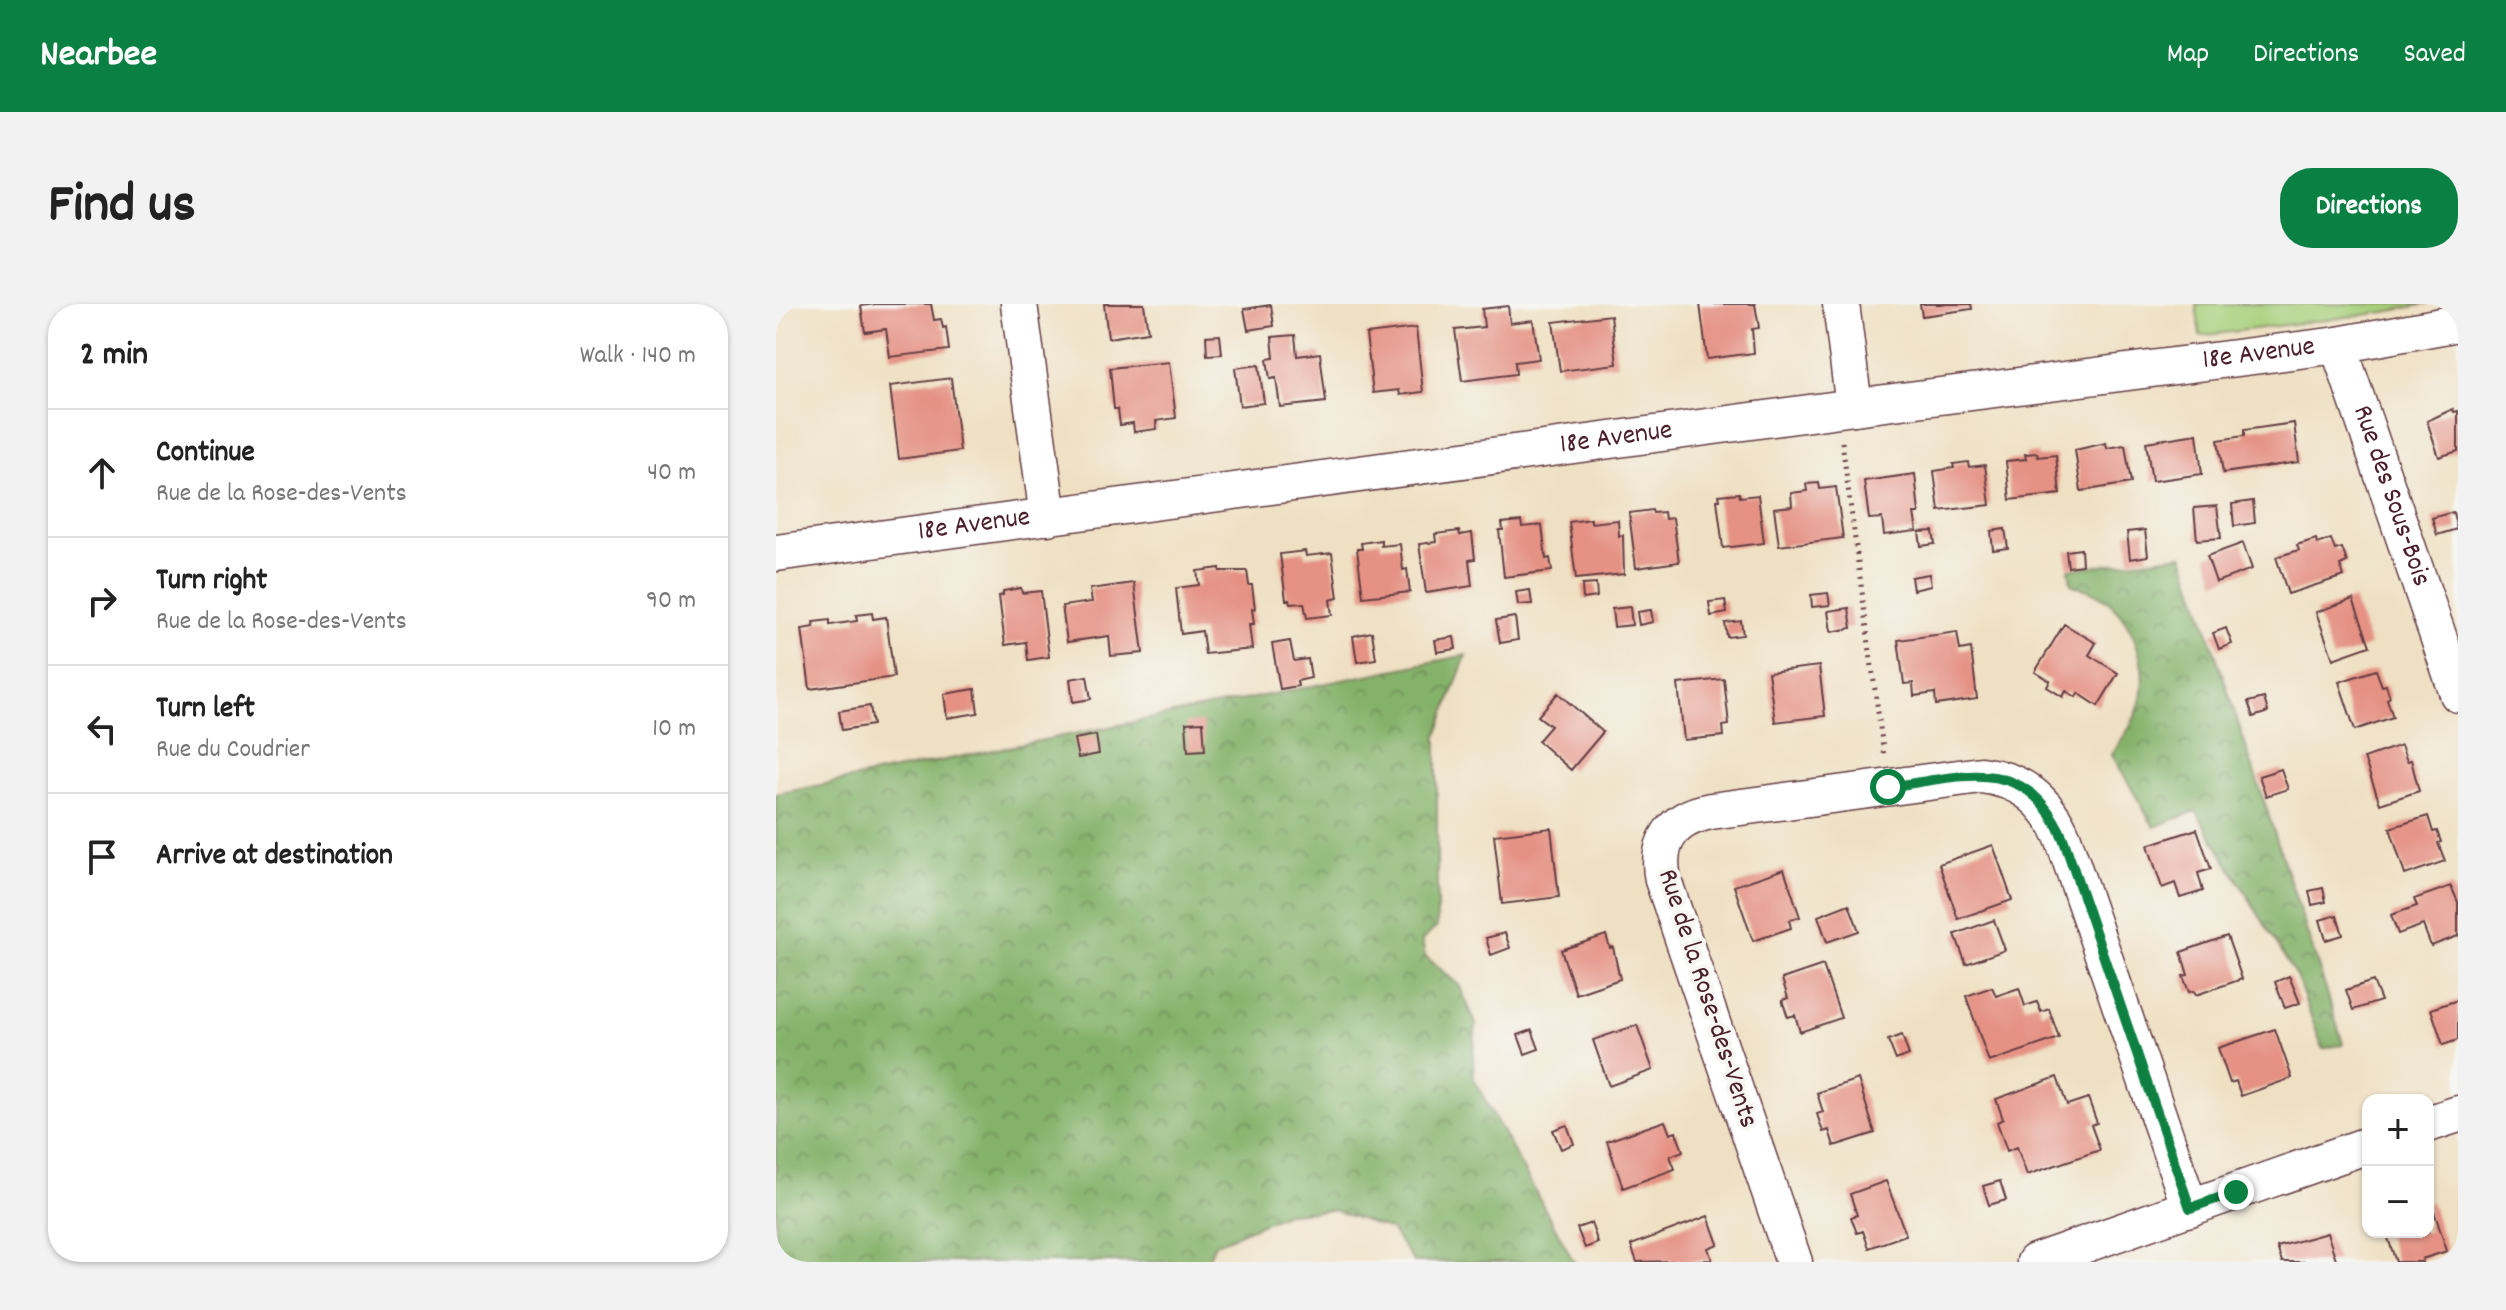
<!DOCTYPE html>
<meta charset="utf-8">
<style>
:root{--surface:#fff;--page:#f2f2f2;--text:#222;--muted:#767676;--line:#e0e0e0;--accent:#0b8043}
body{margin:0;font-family:Dekko,sans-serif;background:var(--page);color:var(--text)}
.controls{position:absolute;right:24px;bottom:24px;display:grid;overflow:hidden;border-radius:16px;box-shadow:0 2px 6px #0004}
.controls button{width:72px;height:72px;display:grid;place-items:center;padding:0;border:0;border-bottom:2px solid var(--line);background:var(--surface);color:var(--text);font:40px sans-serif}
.stop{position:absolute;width:24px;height:24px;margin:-18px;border:6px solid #0b8043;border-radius:50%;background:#fff}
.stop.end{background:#0b8043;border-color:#fff;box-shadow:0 2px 8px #0008}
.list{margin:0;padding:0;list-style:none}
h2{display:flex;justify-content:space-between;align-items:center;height:104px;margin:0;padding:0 32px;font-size:34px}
h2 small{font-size:26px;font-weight:400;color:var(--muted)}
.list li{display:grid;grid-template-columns:52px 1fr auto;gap:24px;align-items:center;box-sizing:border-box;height:128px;padding:0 32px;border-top:2px solid var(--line)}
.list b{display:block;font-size:30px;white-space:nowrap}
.list p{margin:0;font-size:26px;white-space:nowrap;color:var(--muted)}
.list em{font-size:26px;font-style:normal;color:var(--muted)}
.icon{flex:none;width:44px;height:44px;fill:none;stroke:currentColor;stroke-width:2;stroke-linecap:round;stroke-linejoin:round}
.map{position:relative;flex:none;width:1682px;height:958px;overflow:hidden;border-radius:32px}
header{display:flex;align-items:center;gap:48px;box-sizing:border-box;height:112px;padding:0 40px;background:var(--accent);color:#fff}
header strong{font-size:38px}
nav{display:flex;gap:44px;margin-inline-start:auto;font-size:28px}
.intro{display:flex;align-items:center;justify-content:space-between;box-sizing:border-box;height:192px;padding:0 48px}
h1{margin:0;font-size:56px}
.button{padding:20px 36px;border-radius:32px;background:var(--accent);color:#fff;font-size:28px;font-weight:700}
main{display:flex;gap:48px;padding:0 48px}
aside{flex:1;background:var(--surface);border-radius:32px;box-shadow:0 2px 6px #0004}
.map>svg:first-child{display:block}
.forest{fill:url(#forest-crowns);stroke:#68684b;stroke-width:2}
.park{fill:#a7d07b;stroke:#787853;stroke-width:2}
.building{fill:#e59284}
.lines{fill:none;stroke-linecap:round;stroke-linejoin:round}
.street-casing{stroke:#633c42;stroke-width:39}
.path{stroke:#633c42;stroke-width:5;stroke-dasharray:2 6;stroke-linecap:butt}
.street{stroke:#fff;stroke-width:36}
.route{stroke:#0b8043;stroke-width:10}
.labels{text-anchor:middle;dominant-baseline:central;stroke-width:8;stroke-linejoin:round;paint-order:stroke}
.street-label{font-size:28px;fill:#4a1f2b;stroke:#f6f6f2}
</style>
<header>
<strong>Nearbee</strong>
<nav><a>Map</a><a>Directions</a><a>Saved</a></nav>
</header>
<div class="intro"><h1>Find us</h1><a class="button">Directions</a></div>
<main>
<aside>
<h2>2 min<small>Walk · 140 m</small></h2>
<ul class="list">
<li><svg class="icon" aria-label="ahead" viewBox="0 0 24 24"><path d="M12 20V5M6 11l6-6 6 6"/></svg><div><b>Continue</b><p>Rue de la Rose-des-Vents</p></div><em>40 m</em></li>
<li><svg class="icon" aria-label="right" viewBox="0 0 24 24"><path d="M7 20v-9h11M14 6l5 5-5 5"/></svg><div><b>Turn right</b><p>Rue de la Rose-des-Vents</p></div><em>90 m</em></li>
<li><svg class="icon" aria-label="left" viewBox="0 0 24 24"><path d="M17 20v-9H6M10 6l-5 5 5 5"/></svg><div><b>Turn left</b><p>Rue du Coudrier</p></div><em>10 m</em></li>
<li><svg class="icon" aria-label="arrive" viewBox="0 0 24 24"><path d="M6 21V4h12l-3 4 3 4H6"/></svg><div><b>Arrive at destination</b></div></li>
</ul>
</aside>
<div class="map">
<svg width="1682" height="958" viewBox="0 0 1682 958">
<defs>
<pattern id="forest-crowns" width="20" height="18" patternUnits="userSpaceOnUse" patternTransform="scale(2)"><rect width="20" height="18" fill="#85b26b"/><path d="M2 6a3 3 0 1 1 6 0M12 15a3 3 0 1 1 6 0" fill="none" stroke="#6f9058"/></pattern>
</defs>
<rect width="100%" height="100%" fill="#f6f6f2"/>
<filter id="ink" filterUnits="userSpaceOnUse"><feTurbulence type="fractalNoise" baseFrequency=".0125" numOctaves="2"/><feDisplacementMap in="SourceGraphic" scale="16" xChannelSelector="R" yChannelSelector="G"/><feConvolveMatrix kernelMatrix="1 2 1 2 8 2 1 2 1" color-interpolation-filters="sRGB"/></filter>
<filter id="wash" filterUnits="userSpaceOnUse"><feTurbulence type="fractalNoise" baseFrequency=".006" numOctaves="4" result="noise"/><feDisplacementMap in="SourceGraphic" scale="32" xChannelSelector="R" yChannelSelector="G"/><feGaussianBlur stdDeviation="1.8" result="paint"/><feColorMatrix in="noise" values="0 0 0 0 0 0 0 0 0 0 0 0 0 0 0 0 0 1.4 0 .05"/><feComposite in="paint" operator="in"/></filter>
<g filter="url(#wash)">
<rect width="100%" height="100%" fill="#efe0c3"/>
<path class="forest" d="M 1407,251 L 1551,689 L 1567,740 L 1547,745 L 1520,672 L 1420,507 L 1378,523 L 1336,451 C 1344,437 1356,422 1361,408 C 1376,368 1360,315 1324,292 C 1316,286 1304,284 1295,280 L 1293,265 Z
M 690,351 L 661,432 L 661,623 L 646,636 L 649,652 L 683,681 L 700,720 L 697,749 L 698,776 L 798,958 L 638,958 L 615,926 L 558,906 L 511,909 L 439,940 L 431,958 L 0,958 L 0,490 Z"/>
<path class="park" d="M 1420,0 L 1652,0 L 1609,8 L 1424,32 Z"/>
<g id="blocks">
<path class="building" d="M 99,0 L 155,0 L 158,16 L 165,15 L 167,24 L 170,23 L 173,46 L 114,53 L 110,25 L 89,28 L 85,2 Z
M 328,0 L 368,0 L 372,28 L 332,34 Z
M 924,0 L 979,0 L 983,24 L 976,25 L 978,49 L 931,55 Z
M 1144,0 L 1195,0 L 1196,5 L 1146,12 Z
M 495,1 L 498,22 L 472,26 L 468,5 Z
M 732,2 L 734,19 L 757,16 L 763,55 L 739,58 L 740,70 L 686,77 L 679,26 L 708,23 L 706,5 Z
M 835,11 L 841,60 L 784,67 L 777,18 Z
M 640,24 L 647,88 L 624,91 L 623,86 L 597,89 L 590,30 Z
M 444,31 L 446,50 L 431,51 L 430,32 Z
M 519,31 L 521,52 L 544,49 L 550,98 L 504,103 L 500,74 L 494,75 L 491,55 L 498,54 L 496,33 Z
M 393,58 L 400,114 L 380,117 L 381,125 L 358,128 L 357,119 L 344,121 L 342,105 L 338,105 L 334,64 Z
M 483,61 L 488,99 L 464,102 L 459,64 Z
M 175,74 L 184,147 L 123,155 L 114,82 Z
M 1677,105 L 1678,108 L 1682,107 L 1682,147 L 1663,153 L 1651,117 Z
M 1518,119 L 1523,158 L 1447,169 L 1442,136 L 1468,132 L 1468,126 Z
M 1421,130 L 1426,170 L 1376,177 L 1370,138 Z
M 1330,139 L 1331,144 L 1349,141 L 1355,179 L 1305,187 L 1299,146 Z
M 1261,149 L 1262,153 L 1280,151 L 1284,190 L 1234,196 L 1230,157 L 1250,155 L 1249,150 Z
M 1192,158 L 1193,163 L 1209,161 L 1214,201 L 1163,207 L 1158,167 L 1178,164 L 1177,160 Z
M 1139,170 L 1143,209 L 1138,209 L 1141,227 L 1108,231 L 1106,214 L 1093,215 L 1088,177 Z
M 1043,179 L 1044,185 L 1060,183 L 1067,234 L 1003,242 L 998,204 L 1016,202 L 1015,189 L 1031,187 L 1030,180 Z
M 963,189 L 964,193 L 982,191 L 988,239 L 947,244 L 941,196 L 944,196 L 943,191 Z
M 1477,197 L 1479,219 L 1458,222 L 1456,200 Z
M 1441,202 L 1445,234 L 1421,236 L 1418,204 Z
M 876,206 L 877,209 L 888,208 L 889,215 L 897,214 L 903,258 L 860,264 L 853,209 Z
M 1677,208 L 1681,225 L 1661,231 L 1656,214 Z
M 815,215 L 815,219 L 842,216 L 843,232 L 847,231 L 848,270 L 800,275 L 793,218 Z
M 745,217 L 746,223 L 766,221 L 770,255 L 774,254 L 776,267 L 728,273 L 723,226 L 727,226 L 726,219 Z
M 1229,225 L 1232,244 L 1217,246 L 1215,227 Z
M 1369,226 L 1372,252 L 1354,255 L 1351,228 Z
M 683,227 L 684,231 L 696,229 L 699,255 L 693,256 L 696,282 L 650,289 L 643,240 L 660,238 L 659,230 Z
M 1157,227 L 1159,240 L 1145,242 L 1143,228 Z
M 1540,235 L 1541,240 L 1555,235 L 1559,246 L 1566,244 L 1571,258 L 1564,261 L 1568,272 L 1512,290 L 1500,253 L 1523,246 L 1521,241 Z
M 605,236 L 605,242 L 624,240 L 627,266 L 631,265 L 634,288 L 587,293 L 581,245 L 586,245 L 585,239 Z
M 1467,239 L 1476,265 L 1440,278 L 1431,252 Z
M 1305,245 L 1306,261 L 1292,263 L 1290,247 Z
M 529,247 L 530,252 L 556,249 L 562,294 L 554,296 L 556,311 L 531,314 L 528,299 L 514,300 L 513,296 L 510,296 L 504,250 Z
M 444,264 L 444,267 L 471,267 L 473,281 L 476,281 L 479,305 L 476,305 L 478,320 L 473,320 L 476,345 L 429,350 L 426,327 L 405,330 L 400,284 L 423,281 L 421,267 Z
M 1153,270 L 1155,282 L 1137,286 L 1135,273 Z
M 358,279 L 367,349 L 335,352 L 333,332 L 291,338 L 286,302 L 316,298 L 314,285 Z
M 820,280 L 821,293 L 807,295 L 806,281 Z
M 245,284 L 246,289 L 265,287 L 273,353 L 252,356 L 250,338 L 229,341 L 223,292 L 227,291 L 227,287 Z
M 754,286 L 756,300 L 742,301 L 740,288 Z
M 1052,289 L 1054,301 L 1036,303 L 1035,291 Z
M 1577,295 L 1594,342 L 1557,355 L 1540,308 Z
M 949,296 L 951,309 L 935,312 L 933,298 Z
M 854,303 L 856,321 L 838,323 L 836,305 Z
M 1073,304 L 1076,324 L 1055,328 L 1052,307 Z
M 875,306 L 877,318 L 863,321 L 861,308 Z
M 96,309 L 97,315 L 110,313 L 118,373 L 34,385 L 26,325 L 38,323 L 37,318 L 54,316 L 54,321 L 81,317 L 80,311 Z
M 739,313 L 742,336 L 724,339 L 720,316 Z
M 965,317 L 967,331 L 951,333 L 949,319 Z
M 1288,320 L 1320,339 L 1313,351 L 1342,369 L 1322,402 L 1302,389 L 1300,393 L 1290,387 L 1287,393 L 1271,383 L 1274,377 L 1259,368 Z
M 1450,324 L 1456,340 L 1443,345 L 1437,329 Z
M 596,328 L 600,355 L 581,358 L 577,332 Z
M 1181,328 L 1184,346 L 1195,344 L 1201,395 L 1160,401 L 1159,389 L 1138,392 L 1137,379 L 1128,380 L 1122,336 Z
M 678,333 L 680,345 L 661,348 L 659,336 Z
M 514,337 L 518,357 L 532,355 L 535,374 L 521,377 L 522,382 L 504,385 L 496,340 Z
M 1043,362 L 1049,412 L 999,418 L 992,368 Z
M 1600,366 L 1606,382 L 1610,381 L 1614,393 L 1611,395 L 1617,413 L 1579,426 L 1563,378 Z
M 311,372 L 315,395 L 297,398 L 294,375 Z
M 948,375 L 953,421 L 947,422 L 948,432 L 908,436 L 902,380 Z
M 199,385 L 202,409 L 171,414 L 168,390 Z
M 782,389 L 827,428 L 795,466 L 762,437 L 775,422 L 762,412 Z
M 1488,394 L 1492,408 L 1477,413 L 1472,398 Z
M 94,402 L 97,421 L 66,426 L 63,407 Z
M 427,418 L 429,446 L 412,447 L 410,419 Z
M 320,431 L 323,450 L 302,454 L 298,435 Z
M 1625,441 L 1631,457 L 1635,456 L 1643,487 L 1604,500 L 1588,454 Z
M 1505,465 L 1512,485 L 1490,492 L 1483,472 Z
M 1652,512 L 1657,528 L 1661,527 L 1665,538 L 1662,539 L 1669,557 L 1629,571 L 1614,524 Z
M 775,524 L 783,593 L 726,600 L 718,531 Z
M 1421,525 L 1435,565 L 1422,569 L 1427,587 L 1404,594 L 1399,579 L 1386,584 L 1372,541 Z
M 1217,541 L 1236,596 L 1182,615 L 1163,560 Z
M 1008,565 L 1024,613 L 1013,616 L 1015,624 L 977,637 L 958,582 Z
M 1675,582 L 1682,598 L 1682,632 L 1655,642 L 1647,621 L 1622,630 L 1615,611 L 1641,602 L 1638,595 Z
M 1547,584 L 1550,598 L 1536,601 L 1533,587 Z
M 1073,600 L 1083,627 L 1051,638 L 1042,612 Z
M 1561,611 L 1567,631 L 1550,636 L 1544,616 Z
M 1218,616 L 1229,646 L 1190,660 L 1179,630 Z
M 729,629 L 734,644 L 715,651 L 710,634 Z
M 830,631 L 834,644 L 837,643 L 844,675 L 800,690 L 785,646 Z
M 1451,632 L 1466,675 L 1420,691 L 1418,687 L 1413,688 L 1407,672 L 1412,671 L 1405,648 Z
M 1047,661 L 1065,714 L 1024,728 L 1019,711 L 1012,713 L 1006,696 L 1012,694 L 1006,675 Z
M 1513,672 L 1524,699 L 1509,704 L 1499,678 Z
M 1597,677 L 1605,697 L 1577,706 L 1570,686 Z
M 1216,683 L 1220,692 L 1243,684 L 1249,702 L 1261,698 L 1265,708 L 1273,705 L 1283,734 L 1213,758 L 1190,692 Z
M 1682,696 L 1682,736 L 1667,741 L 1655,705 Z
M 861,721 L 877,766 L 833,782 L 817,736 Z
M 1499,725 L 1516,774 L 1465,792 L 1460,777 L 1454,779 L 1442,744 Z
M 756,726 L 763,745 L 749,750 L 742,731 Z
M 1126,731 L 1133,751 L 1120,756 L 1112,736 Z
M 1281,773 L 1291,801 L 1312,794 L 1321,819 L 1315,821 L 1324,846 L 1251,871 L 1241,843 L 1231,847 L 1221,818 L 1227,815 L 1220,795 Z
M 1082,775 L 1099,829 L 1058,842 L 1053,826 L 1047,828 L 1041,810 L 1047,808 L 1041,789 Z
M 889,817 L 894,830 L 900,828 L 907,847 L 894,852 L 899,865 L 847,884 L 831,837 Z
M 791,821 L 798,840 L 785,845 L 777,826 Z
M 1110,877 L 1130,931 L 1093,944 L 1087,927 L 1081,929 L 1075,913 L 1081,911 L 1074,890 Z
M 1224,877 L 1230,896 L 1213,901 L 1207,882 Z
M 1652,898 L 1655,898 L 1671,947 L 1646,955 L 1647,958 L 1620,958 L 1610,928 L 1652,928 Z
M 932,912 L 942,940 L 932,944 L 936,956 L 861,958 L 855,941 Z
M 815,919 L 822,939 L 809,944 L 801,924 Z
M 1551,929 L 1561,958 L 1506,958 L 1501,943 Z"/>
</g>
</g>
<g filter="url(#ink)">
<use href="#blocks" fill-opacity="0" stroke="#633c42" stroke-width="2"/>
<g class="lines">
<defs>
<g id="street">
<path d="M 243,0 L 272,213"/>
<path d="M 1065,0 L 1078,103"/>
<path id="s1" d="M 1562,41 L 1682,390"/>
<path id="s2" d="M 0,249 L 1078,103 L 1562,41 L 1682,19"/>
<path d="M 1652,820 L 1682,810"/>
<path d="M 1018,958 L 887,576 C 879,537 897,514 935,507 L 1205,471 C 1246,476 1271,496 1287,534 L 1414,904"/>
<path d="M 1259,958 L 1592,841"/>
</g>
</defs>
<use href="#street" class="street-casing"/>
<path class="path" d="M 1066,138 L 1108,453"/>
<use href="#street" class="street"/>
</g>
</g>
<g class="lines" filter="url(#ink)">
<path class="route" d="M 1112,483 C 1186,473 1250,448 1287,534 L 1414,904 L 1460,888"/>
</g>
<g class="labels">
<g class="street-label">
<text stroke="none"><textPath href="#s2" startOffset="1496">18e Avenue</textPath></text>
<text stroke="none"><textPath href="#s2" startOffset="848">18e Avenue</textPath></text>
<text stroke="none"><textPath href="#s1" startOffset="160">Rue des Sous-Bois</textPath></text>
<text stroke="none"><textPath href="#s2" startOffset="200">18e Avenue</textPath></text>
<text transform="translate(930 695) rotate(72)">Rue de la Rose-des-Vents</text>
</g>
</g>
</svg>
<div class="controls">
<button>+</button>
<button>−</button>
</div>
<div class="stop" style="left:1112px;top:483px"></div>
<div class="stop end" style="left:1460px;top:888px"></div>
</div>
</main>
